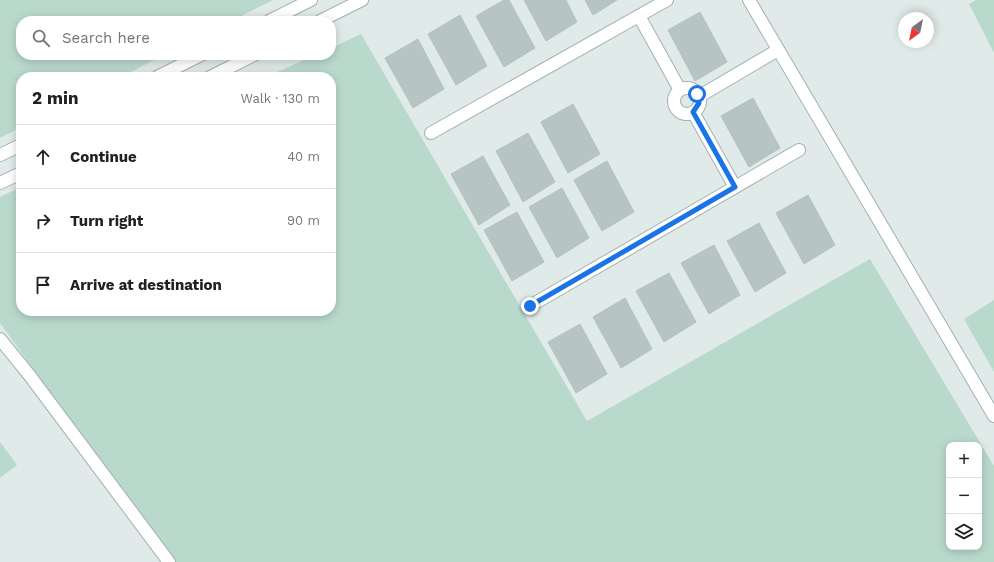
<!DOCTYPE html>
<meta charset="utf-8">
<style>
:root{--surface:#fff;--page:#f2f2f2;--text:#202124;--muted:#757577;--line:#e0e0e0}
body{margin:0;font-family:"Work Sans",sans-serif;background:var(--page);color:var(--text)}
.controls{position:absolute;right:12px;bottom:12px;display:grid;overflow:hidden;border-radius:8px;box-shadow:0 2px 10px #0003}
.controls button{width:36px;height:36px;display:grid;place-items:center;padding:0;border:0;border-bottom:1px solid var(--line);background:var(--surface);color:var(--text);font:20px sans-serif}
.compass{position:absolute;left:898px;top:12px;width:36px;height:36px;border-radius:50%;background:var(--surface);box-shadow:0 2px 10px #0003;rotate:213deg}
.stop{position:absolute;width:12px;height:12px;margin:-9px;border:3px solid #1a73e8;border-radius:50%;background:#fff}
.stop.end{background:#1a73e8;border-color:#fff;box-shadow:0 1px 4px #0008}
.list{margin:0;padding:0;list-style:none}
h2{display:flex;justify-content:space-between;align-items:center;height:52px;margin:0;padding:0 16px;font-size:17px}
h2 small{font-size:13px;font-weight:400;color:var(--muted)}
.list li{display:grid;grid-template-columns:26px 1fr auto;gap:12px;align-items:center;box-sizing:border-box;height:64px;padding:0 16px;border-top:1px solid var(--line)}
.list b{display:block;font-size:15px;white-space:nowrap}
.list em{font-size:13px;font-style:normal;color:var(--muted)}
.icon{flex:none;width:22px;height:22px;fill:none;stroke:currentColor;stroke-width:2;stroke-linecap:round;stroke-linejoin:round}
.map{position:relative;flex:none;width:994px;height:562px;overflow:hidden}
.search{position:absolute;background:var(--surface);box-shadow:0 2px 10px #0003;left:16px;top:16px;width:320px;height:44px;display:flex;align-items:center;gap:10px;box-sizing:border-box;padding:0 14px;border-radius:16px;color:var(--muted);font-size:15px}
.panel{position:absolute;background:var(--surface);box-shadow:0 2px 10px #0003;left:16px;top:72px;width:320px;height:244px;border-radius:16px}
.map>svg:first-child{display:block}
.green{fill:#bad9cd;fill-rule:evenodd}
.building{fill:#b6c4c2;stroke:#b3c3c1}
.lines{fill:none;stroke-linecap:round;stroke-linejoin:round}
.minor-casing{stroke:#a3b1b1;stroke-width:14}
.tertiary-casing{stroke:#a3b1b1;stroke-width:14}
.minor{stroke:#fff;stroke-width:12}
.tertiary{stroke:#fff;stroke-width:12}
.route{stroke:#1a73e8;stroke-width:5}
</style>
<div class="map">
<svg width="994" height="562" viewBox="0 0 994 562">
<rect width="100%" height="100%" fill="#e0eae9"/>
<path class="green" d="M 0,0 L 273,0 L 231,21 L 21,21 L 21,55 L 164,55 L 121,77 L 21,77 L 21,127 L 0,138 Z
M 976,0 L 994,0 L 994,53 L 969,4 Z
M 361,34 L 587,421 L 870,259 L 994,466 L 994,562 L 172,562 L 0,323 L 0,197 L 21,187 L 21,311 L 331,311 L 331,77 L 266,77 L 315,55 L 331,55 L 331,48 ZM 949,445 L 979,445 L 979,547 L 949,547 Z
M 994,300 L 994,372 L 964,319 Z
M 0,442 L 17,465 L 0,478 Z"/>
<path class="building" d="M 504,0 L 509,0 L 535,48 L 504,67 L 476,16 Z
M 524,0 L 566,0 L 577,22 L 546,41 Z
M 585,0 L 617,0 L 593,15 Z
M 700,12 L 727,62 L 695,81 L 668,30 Z
M 460,15 L 487,66 L 456,85 L 428,34 Z
M 418,39 L 444,89 L 413,108 L 385,58 Z
M 753,98 L 780,148 L 749,167 L 721,116 Z
M 573,104 L 600,154 L 568,173 L 541,122 Z
M 528,133 L 555,182 L 523,202 L 496,151 Z
M 483,156 L 510,205 L 479,225 L 451,174 Z
M 607,161 L 634,212 L 602,231 L 574,180 Z
M 562,188 L 589,238 L 557,258 L 529,207 Z
M 808,195 L 835,245 L 804,264 L 776,213 Z
M 517,212 L 544,262 L 512,281 L 484,230 Z
M 759,223 L 786,273 L 755,292 L 727,241 Z
M 714,245 L 740,295 L 709,314 L 681,263 Z
M 669,273 L 696,322 L 664,342 L 636,291 Z
M 625,298 L 652,349 L 621,368 L 593,317 Z
M 580,324 L 607,374 L 576,393 L 548,342 Z"/>
<g class="lines">
<defs>
<path id="minor" d="M 749,0 L 994,416
M 639,16 L 680,90
M674 101a13 13 0 1 1 26 0a13 13 0 1 1-26 0Z
M 698,97 L 778,50
M 693,112 L 735,187
M 431,133 L 667,0
M 530,306 L 799,150
M 0,339 L 30,376 L 169,562"/>
<path id="tertiary" d="M 269,21 L 311,0
M 320,21 L 362,0
M 157,77 L 201,55
M 210,77 L 254,55
M 0,155 L 21,145
M 0,183 L 21,173"/>
</defs>
<use href="#minor" class="minor-casing"/>
<use href="#tertiary" class="tertiary-casing"/>
<use href="#minor" class="minor"/>
<use href="#tertiary" class="tertiary"/>
</g>
<g class="lines">
<path class="route" d="M 530,306 L 735,187 L 693,112 L 699,103 L 697,94"/>
</g>
</svg>
<div class="controls">
<button>+</button>
<button>−</button>
<button><svg class="icon" aria-label="layers" viewBox="0 0 24 24"><path d="M12 4l9 5-9 5-9-5zM3 14l9 5 9-5"/></svg></button>
</div>
<svg class="compass" viewBox="-18 -18 36 36"><path d="M0-13l5 13h-10z" fill="#e53935"/><path d="M0 13l5-13h-10z" fill="#757577"/></svg>
<div class="stop" style="left:697px;top:94px"></div>
<div class="stop end" style="left:530px;top:306px"></div>
<div class="search"><svg class="icon" aria-label="search" viewBox="0 0 24 24"><circle cx="10" cy="10" r="6"/><path d="M15 15l6 6"/></svg>Search here</div>
<section class="panel">
<h2>2 min<small>Walk · 130 m</small></h2>
<ul class="list">
<li><svg class="icon" aria-label="ahead" viewBox="0 0 24 24"><path d="M12 20V5M6 11l6-6 6 6"/></svg><div><b>Continue</b></div><em>40 m</em></li>
<li><svg class="icon" aria-label="right" viewBox="0 0 24 24"><path d="M7 20v-9h11M14 6l5 5-5 5"/></svg><div><b>Turn right</b></div><em>90 m</em></li>
<li><svg class="icon" aria-label="arrive" viewBox="0 0 24 24"><path d="M6 21V4h12l-3 4 3 4H6"/></svg><div><b>Arrive at destination</b></div></li>
</ul>
</section>
</div>
